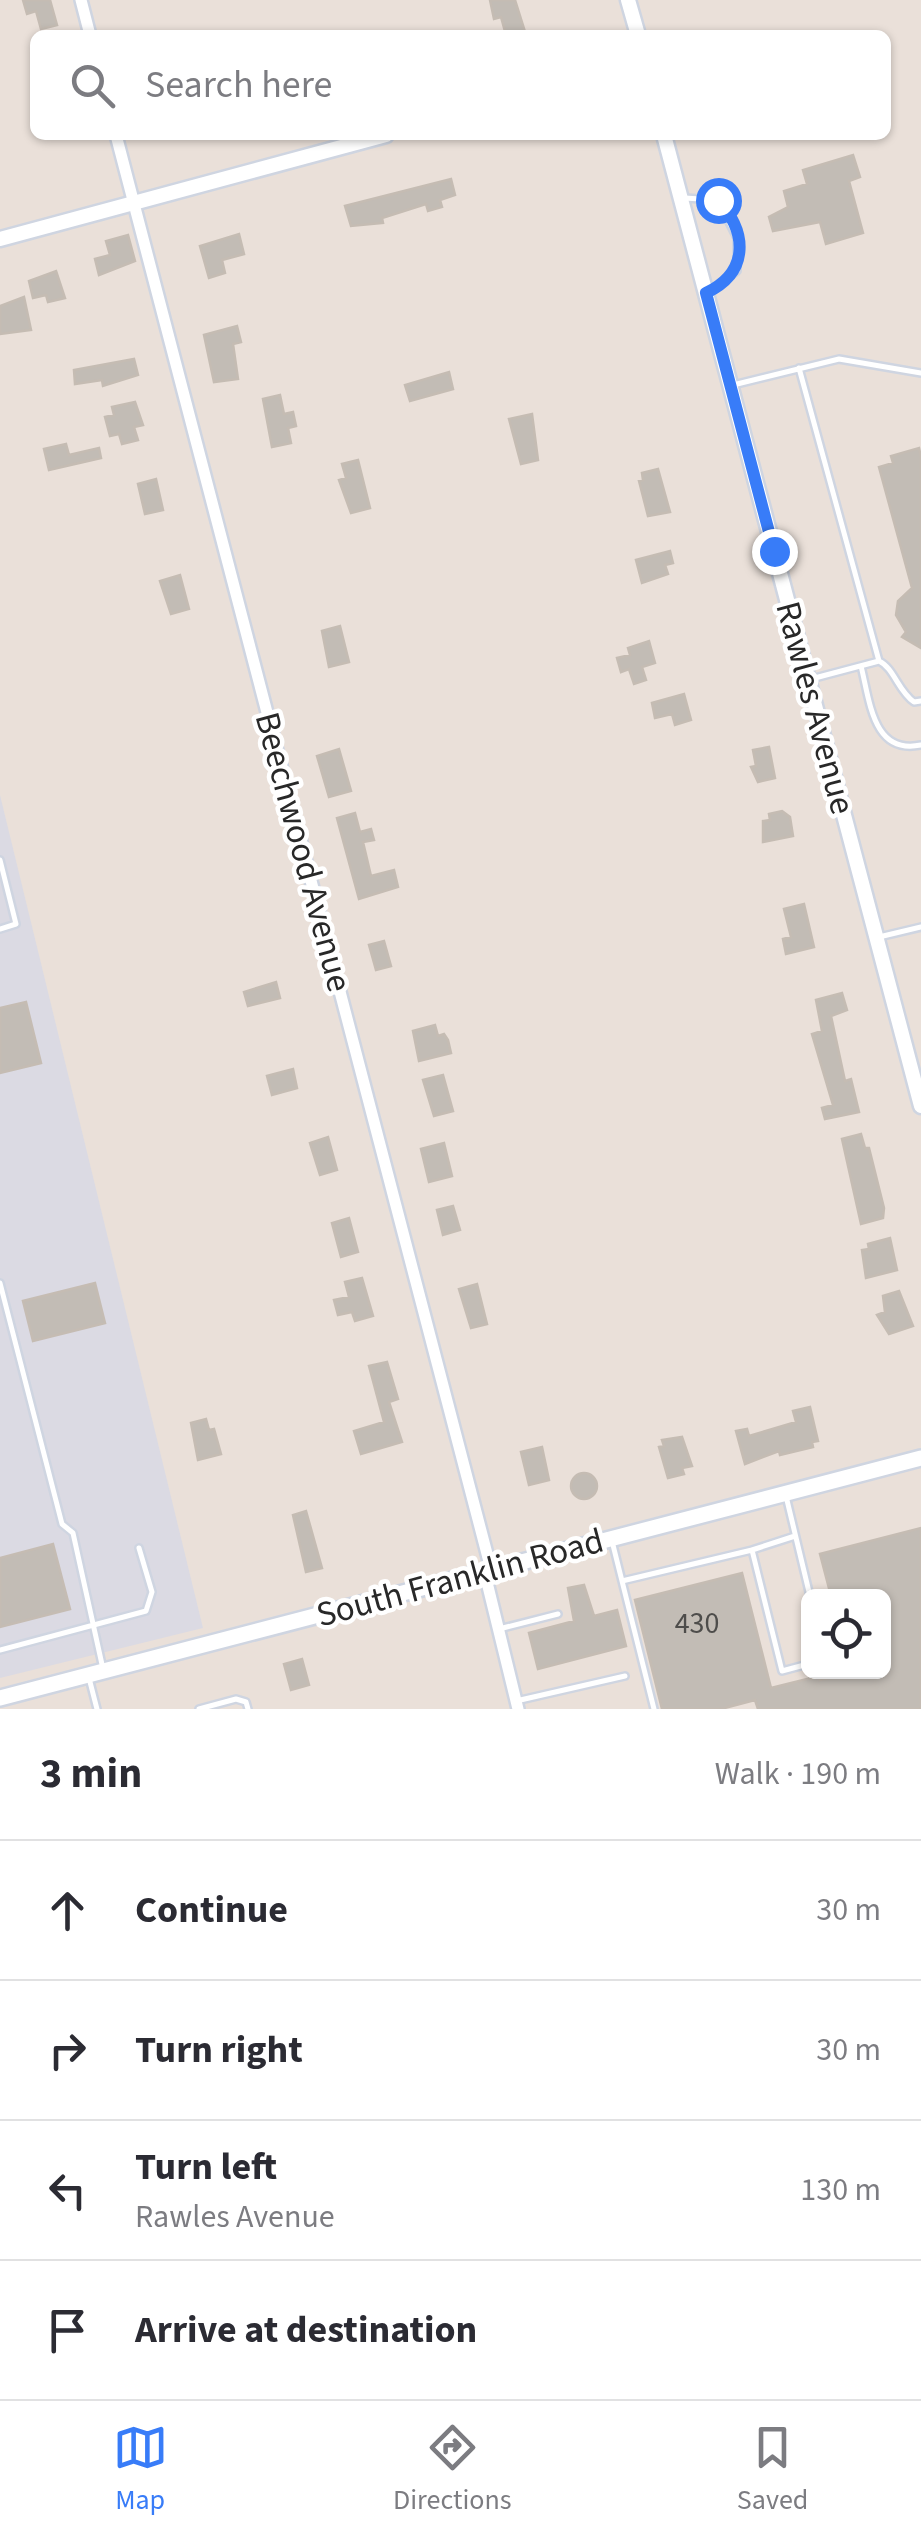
<!DOCTYPE html>
<meta charset="utf-8">
<style>
:root{--surface:#fff;--page:#f2f2f3;--text:#2b2b33;--muted:#7c7c81;--line:#e1e1e2;--accent:#387cf8}
body{margin:0;font-family:"Source Sans 3",sans-serif;background:var(--page);color:var(--text)}
.controls{position:absolute;right:30px;bottom:30px;display:grid;overflow:hidden;border-radius:15px;box-shadow:0 2px 8px #0004}
.controls button{width:90px;height:90px;display:grid;place-items:center;padding:0;border:0;border-bottom:2px solid var(--line);background:var(--surface);color:var(--text);font:50px sans-serif}
.stop{position:absolute;width:30px;height:30px;margin:-22px;border:8px solid #387cf8;border-radius:50%;background:#fff}
.stop.end{background:#387cf8;border-color:#fff;box-shadow:0 2px 10px #0008}
.list{margin:0;padding:0;list-style:none}
h2{display:flex;justify-content:space-between;align-items:center;height:130px;margin:0;padding:0 40px;font-size:42px}
h2 small{font-size:32px;font-weight:400;color:var(--muted)}
.list li{display:grid;grid-template-columns:65px 1fr auto;gap:30px;align-items:center;box-sizing:border-box;height:140px;padding:0 40px;border-top:2px solid var(--line)}
.list b{display:block;font-size:38px;white-space:nowrap}
.list p{margin:0;font-size:32px;white-space:nowrap;color:var(--muted)}
.list em{font-size:32px;font-style:normal;color:var(--muted)}
.icon{flex:none;width:55px;height:55px;fill:none;stroke:currentColor;stroke-width:2;stroke-linecap:round;stroke-linejoin:round}
.map{position:relative;flex:none;width:921px;height:1709px;overflow:hidden}
.search{position:absolute;background:var(--surface);box-shadow:0 2px 8px #0004;left:30px;right:30px;top:30px;height:110px;display:flex;align-items:center;gap:25px;box-sizing:border-box;padding:0 35px;border-radius:15px;color:var(--muted);font-size:38px}
.sheet{height:690px;background:var(--surface)}
nav{display:flex;justify-content:space-around;align-items:center;box-sizing:border-box;height:140px;border-top:2px solid var(--line);background:var(--surface);font-size:28px;color:var(--muted)}
nav a{display:grid;justify-items:center;gap:5px}
nav .on{color:var(--accent)}
.map>svg:first-child{display:block}
.industrial{fill:#dbdae3}
.building{fill:#c2bcb5;stroke:#c5bcb3;stroke-width:2.5}
.lines{fill:none;stroke-linecap:round;stroke-linejoin:round}
.service-casing{stroke:#cfd5e1;stroke-width:10}
.minor-casing{stroke:#cfd5e1;stroke-width:16}
.tertiary-casing{stroke:#cfd5e1;stroke-width:19}
.secondary-casing{stroke:#cfd5e1;stroke-width:20}
.service{stroke:#fff;stroke-width:5}
.minor{stroke:#fff;stroke-width:11}
.tertiary{stroke:#fff;stroke-width:14}
.secondary{stroke:#fff;stroke-width:15}
.route{stroke:#387cf8;stroke-width:12}
.labels{text-anchor:middle;dominant-baseline:central;stroke-width:9;stroke-linejoin:round;paint-order:stroke}
.number-label{font-size:30px;fill:#4e4d4b}
.street-label{font-size:35px;fill:#282828;stroke:#fff}
</style>
<div class="map">
<svg width="921" height="1709" viewBox="0 0 921 1709">
<rect width="100%" height="100%" fill="#eae0d9"/>
<path class="industrial" d="M 0,795 L 203,1628 L 0,1678 Z"/>
<path class="building" d="M 23,0 L 50,0 L 57,25 L 41,29 L 36,11 L 27,14 Z
M 490,0 L 515,0 L 526,35 L 506,35 L 501,17 L 494,19 Z
M 853,155 L 860,177 L 849,181 L 863,233 L 826,244 L 820,222 L 773,231 L 769,217 L 788,207 L 784,191 L 807,184 L 803,170 Z
M 451,179 L 455,195 L 440,200 L 442,207 L 428,211 L 426,204 L 382,218 L 383,223 L 351,226 L 345,206 Z
M 239,234 L 244,254 L 222,260 L 225,273 L 209,278 L 200,246 Z
M 128,235 L 135,261 L 99,275 L 95,259 L 110,255 L 106,241 Z
M 56,271 L 65,298 L 48,302 L 46,295 L 33,298 L 29,281 Z
M 24,297 L 31,330 L 0,334 L 0,306 Z
M 237,326 L 241,342 L 233,344 L 238,379 L 214,382 L 204,335 Z
M 134,359 L 138,375 L 103,386 L 102,380 L 75,384 L 74,370 Z
M 449,372 L 453,389 L 410,401 L 405,385 Z
M 280,395 L 284,414 L 293,412 L 296,426 L 288,428 L 291,443 L 272,447 L 263,399 Z
M 135,402 L 143,425 L 134,427 L 138,440 L 122,444 L 119,434 L 110,436 L 105,417 L 114,415 L 112,407 Z
M 532,414 L 538,460 L 521,464 L 509,419 Z
M 66,444 L 69,455 L 99,448 L 101,458 L 49,470 L 44,449 Z
M 919,448 L 921,457 L 921,648 L 902,637 L 906,632 L 896,615 L 898,601 L 912,588 L 879,467 L 893,463 L 891,456 Z
M 358,460 L 370,508 L 351,513 L 339,480 L 346,478 L 342,464 Z
M 658,469 L 670,512 L 648,516 L 639,481 L 643,480 L 642,473 Z
M 156,479 L 163,510 L 145,514 L 138,484 Z
M 670,551 L 673,563 L 665,565 L 668,574 L 642,583 L 636,560 Z
M 180,575 L 189,609 L 171,614 L 160,581 Z
M 340,626 L 349,662 L 329,667 L 322,631 Z
M 649,641 L 655,663 L 642,667 L 646,680 L 634,684 L 629,669 L 621,672 L 617,658 L 630,655 L 628,648 Z
M 684,694 L 691,720 L 675,725 L 672,714 L 655,718 L 652,703 Z
M 769,747 L 775,778 L 758,782 L 751,767 L 756,766 L 753,750 Z
M 339,749 L 351,791 L 329,797 L 317,756 Z
M 782,811 L 790,817 L 793,836 L 763,842 L 763,821 L 770,820 L 769,814 Z
M 355,813 L 360,832 L 371,829 L 374,840 L 363,842 L 371,876 L 394,870 L 398,887 L 359,899 L 337,818 Z
M 804,904 L 814,947 L 786,954 L 783,939 L 791,937 L 784,909 Z
M 384,941 L 391,966 L 376,970 L 369,945 Z
M 276,982 L 280,998 L 248,1006 L 244,992 Z
M 842,993 L 847,1010 L 831,1016 L 845,1081 L 851,1079 L 859,1112 L 825,1119 L 822,1108 L 833,1105 L 812,1034 L 822,1031 L 816,1000 Z
M 26,1002 L 41,1063 L 0,1073 L 0,1008 Z
M 435,1025 L 438,1036 L 444,1034 L 448,1040 L 451,1053 L 419,1061 L 413,1031 Z
M 293,1069 L 297,1088 L 272,1095 L 267,1076 Z
M 443,1075 L 453,1111 L 434,1116 L 423,1080 Z
M 861,1134 L 865,1148 L 869,1148 L 884,1208 L 883,1218 L 861,1224 L 842,1139 Z
M 328,1137 L 337,1170 L 320,1175 L 310,1143 Z
M 444,1143 L 452,1176 L 429,1182 L 421,1149 Z
M 453,1206 L 460,1230 L 443,1235 L 437,1210 Z
M 349,1218 L 358,1252 L 341,1257 L 332,1223 Z
M 890,1238 L 897,1270 L 866,1278 L 862,1250 L 869,1249 L 868,1244 Z
M 362,1278 L 373,1316 L 355,1321 L 352,1312 L 338,1315 L 334,1300 L 349,1297 L 345,1282 Z
M 95,1283 L 105,1323 L 33,1341 L 23,1301 Z
M 477,1284 L 487,1324 L 471,1328 L 459,1289 Z
M 899,1291 L 913,1326 L 889,1334 L 877,1315 L 885,1312 L 883,1296 Z
M 387,1362 L 398,1399 L 389,1402 L 402,1442 L 361,1454 L 354,1431 L 384,1422 L 369,1366 Z
M 810,1407 L 818,1441 L 812,1442 L 813,1447 L 780,1455 L 779,1451 L 745,1464 L 736,1431 L 747,1429 L 749,1436 L 796,1422 L 793,1411 Z
M 206,1419 L 209,1430 L 214,1429 L 221,1454 L 198,1460 L 191,1423 Z
M 682,1437 L 692,1466 L 682,1468 L 684,1474 L 668,1478 L 659,1447 L 664,1446 L 662,1440 Z
M 542,1447 L 549,1480 L 529,1485 L 521,1452 Z
M571 1486a13 13 0 1 1 26 0a13 13 0 1 1-26 0Z
M 306,1511 L 322,1568 L 306,1572 L 293,1515 Z
M 921,1528 L 921,1709 L 758,1709 L 755,1700 L 721,1709 L 662,1709 L 635,1600 L 742,1573 L 771,1688 L 819,1676 L 820,1680 L 854,1672 L 884,1672 L 884,1664 L 888,1663 L 884,1596 L 831,1596 L 820,1554 Z
M 53,1544 L 70,1609 L 0,1627 L 0,1558 Z
M 584,1585 L 594,1616 L 617,1610 L 626,1646 L 538,1669 L 529,1633 L 574,1621 L 568,1588 Z
M 302,1659 L 309,1685 L 291,1690 L 284,1664 Z"/>
<g class="lines">
<defs>
<path id="service" d="M 684,198 L 718,200 L 737,238 L 737,271 L 706,293
M 799,368 L 879,661 L 811,679
M 733,385 L 839,359 L 921,373
M 879,661 C 894,668 898,691 914,702 L 921,701
M 861,666 C 870,702 873,755 921,745
M 0,860 L 16,924 L 0,929
M 879,937 L 921,927
M 0,1283 L 62,1524 L 73,1533 L 103,1669
M 786,1496 L 810,1596
M 795,1536 L 752,1550 L 782,1671 L 808,1664
M 612,1541 L 654,1709
M 622,1581 L 752,1550
M 499,1629 L 558,1614
M 0,1650 L 146,1611 L 152,1592 L 139,1548
M 89,1678 L 97,1709
M 516,1701 L 625,1676
M 199,1709 L 236,1699 L 246,1702 L 248,1709"/>
<path id="minor" d="M 81,0 L 90,35
M 116,135 L 491,1569
M 484,1570 L 518,1709"/>
<path id="tertiary" d="M 628,0 L 638,35
M 664,135 L 921,1106
M 0,239 L 386,135"/>
<path id="secondary" d="M 0,1698 L 921,1458"/>
</defs>
<use href="#service" class="service-casing"/>
<use href="#minor" class="minor-casing"/>
<use href="#tertiary" class="tertiary-casing"/>
<use href="#secondary" class="secondary-casing"/>
<use href="#service" class="service"/>
<use href="#minor" class="minor"/>
<use href="#tertiary" class="tertiary"/>
<use href="#secondary" class="secondary"/>
</g>
<g class="lines">
<path class="route" d="M 718,200 C 749,234 748,273 706,293 L 774,551"/>
</g>
<g class="labels">
<g class="number-label">
<text x="697" y="1623">430</text>
</g>
<g class="street-label">
<text transform="translate(815 708) rotate(75)">Rawles Avenue</text>
<text transform="translate(303 852) rotate(75)">Beechwood Avenue</text>
<text transform="translate(460 1578) rotate(-15)">South Franklin Road</text>
</g>
</g>
</svg>
<div class="controls">
<button><svg class="icon" aria-label="locate" viewBox="0 0 24 24"><circle cx="12" cy="12" r="6"/><path d="M12 2v4M12 18v4M2 12h4M18 12h4"/></svg></button>
</div>
<div class="stop" style="left:718px;top:200px"></div>
<div class="stop end" style="left:774px;top:551px"></div>
<div class="search"><svg class="icon" aria-label="search" viewBox="0 0 24 24"><circle cx="10" cy="10" r="6"/><path d="M15 15l6 6"/></svg>Search here</div>
</div>
<section class="sheet">
<h2>3 min<small>Walk · 190 m</small></h2>
<ul class="list">
<li><svg class="icon" aria-label="ahead" viewBox="0 0 24 24"><path d="M12 20V5M6 11l6-6 6 6"/></svg><div><b>Continue</b></div><em>30 m</em></li>
<li><svg class="icon" aria-label="right" viewBox="0 0 24 24"><path d="M7 20v-9h11M14 6l5 5-5 5"/></svg><div><b>Turn right</b></div><em>30 m</em></li>
<li><svg class="icon" aria-label="left" viewBox="0 0 24 24"><path d="M17 20v-9H6M10 6l-5 5 5 5"/></svg><div><b>Turn left</b><p>Rawles Avenue</p></div><em>130 m</em></li>
<li><svg class="icon" aria-label="arrive" viewBox="0 0 24 24"><path d="M6 21V4h12l-3 4 3 4H6"/></svg><div><b>Arrive at destination</b></div></li>
</ul>
</section>
<nav>
<a class="on"><svg class="icon" aria-label="map" viewBox="0 0 24 24"><path d="M3 6l6-2 6 2 6-2v14l-6 2-6-2-6 2zM9 4v14M15 6v14"/></svg>Map</a>
<a><svg class="icon" aria-label="directions" viewBox="0 0 24 24"><path d="M12 3l9 9-9 9-9-9zM9 14v-3h6M13 9l2 2-2 2"/></svg>Directions</a>
<a><svg class="icon" aria-label="saved" viewBox="0 0 24 24"><path d="M7 4h10v16l-5-4-5 4z"/></svg>Saved</a>
</nav>
